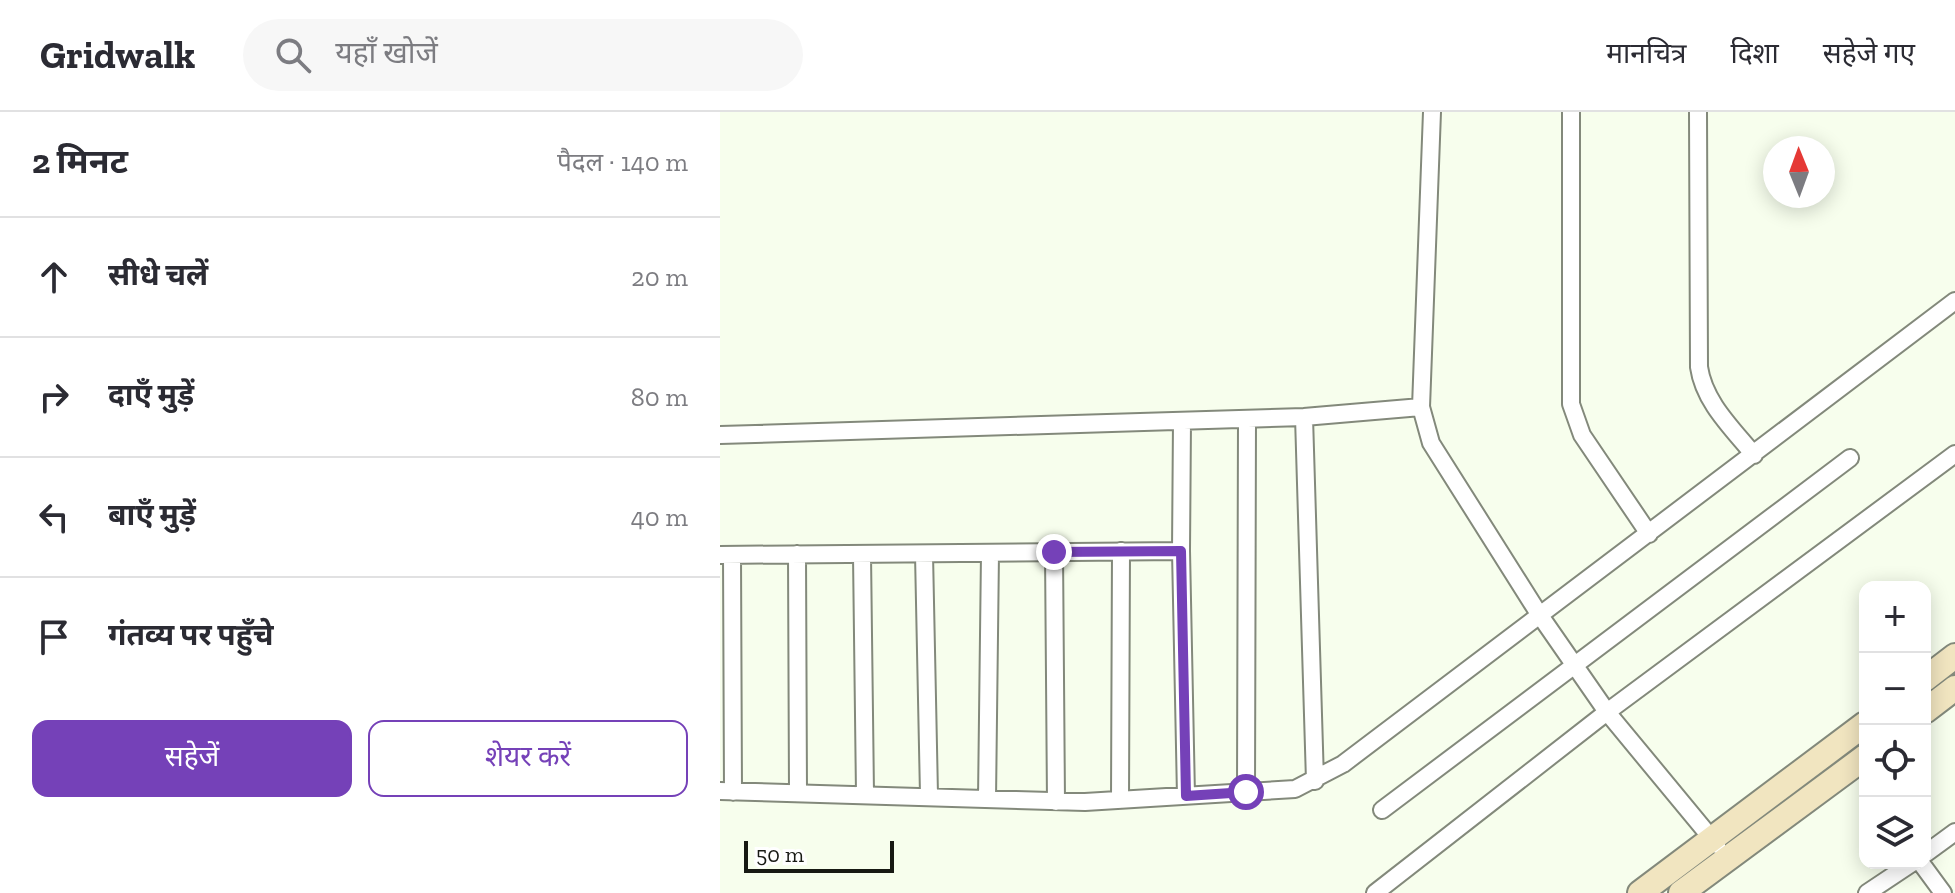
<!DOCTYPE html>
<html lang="hi">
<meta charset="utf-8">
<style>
:root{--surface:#fff;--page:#f7f7f7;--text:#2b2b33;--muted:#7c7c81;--line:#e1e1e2;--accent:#7541b8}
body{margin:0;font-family:"Zilla Slab","Noto Sans Devanagari",serif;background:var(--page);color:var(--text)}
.controls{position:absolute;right:24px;bottom:24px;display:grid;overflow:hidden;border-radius:16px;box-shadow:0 4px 20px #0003}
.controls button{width:72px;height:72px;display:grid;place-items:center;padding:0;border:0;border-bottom:2px solid var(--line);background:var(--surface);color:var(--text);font:40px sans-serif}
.compass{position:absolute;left:1043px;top:24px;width:72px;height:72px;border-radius:50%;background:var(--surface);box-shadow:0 4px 20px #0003;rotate:359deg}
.scale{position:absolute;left:24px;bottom:20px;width:150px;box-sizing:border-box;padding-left:8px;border:4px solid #171913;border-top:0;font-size:22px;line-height:28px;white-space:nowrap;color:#171913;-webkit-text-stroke:6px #fff;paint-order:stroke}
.stop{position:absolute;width:24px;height:24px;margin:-18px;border:6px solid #7541b8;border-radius:50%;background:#fff}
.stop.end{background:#7541b8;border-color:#fff;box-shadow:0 2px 8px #0008}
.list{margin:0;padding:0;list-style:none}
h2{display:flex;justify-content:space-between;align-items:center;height:104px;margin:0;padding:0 32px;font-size:34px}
h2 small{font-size:26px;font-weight:400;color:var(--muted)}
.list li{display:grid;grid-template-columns:52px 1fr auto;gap:24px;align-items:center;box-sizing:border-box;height:120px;padding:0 32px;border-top:2px solid var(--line)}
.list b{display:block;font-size:30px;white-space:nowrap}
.list em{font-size:26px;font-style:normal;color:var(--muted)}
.actions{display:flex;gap:16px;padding:24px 32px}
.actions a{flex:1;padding:18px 0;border:2px solid var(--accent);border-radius:16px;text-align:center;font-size:28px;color:var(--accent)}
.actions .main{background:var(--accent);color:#fff}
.icon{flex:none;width:44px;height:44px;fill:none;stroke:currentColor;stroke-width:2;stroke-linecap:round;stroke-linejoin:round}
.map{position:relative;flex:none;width:1235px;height:781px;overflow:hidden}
header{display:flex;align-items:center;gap:48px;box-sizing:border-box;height:112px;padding:0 40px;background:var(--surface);border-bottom:2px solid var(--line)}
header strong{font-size:38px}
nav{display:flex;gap:44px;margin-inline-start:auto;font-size:28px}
.search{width:560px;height:72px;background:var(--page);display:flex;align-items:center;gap:20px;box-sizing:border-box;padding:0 28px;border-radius:44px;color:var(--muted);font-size:30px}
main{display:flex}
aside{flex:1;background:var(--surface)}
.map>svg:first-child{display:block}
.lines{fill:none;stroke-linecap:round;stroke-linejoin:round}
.street-casing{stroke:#83897b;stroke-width:20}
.secondary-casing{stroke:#83897b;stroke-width:28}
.street{stroke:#fff;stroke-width:16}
.secondary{stroke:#f1e5c0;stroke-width:24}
.route{stroke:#7541b8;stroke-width:10}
</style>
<header>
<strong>Gridwalk</strong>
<div class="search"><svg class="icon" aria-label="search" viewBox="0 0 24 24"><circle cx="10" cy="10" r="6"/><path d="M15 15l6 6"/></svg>यहाँ खोजें</div>
<nav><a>मानचित्र</a><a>दिशा</a><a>सहेजे गए</a></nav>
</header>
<main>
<aside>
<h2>2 मिनट<small>पैदल · 140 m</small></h2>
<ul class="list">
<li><svg class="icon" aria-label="ahead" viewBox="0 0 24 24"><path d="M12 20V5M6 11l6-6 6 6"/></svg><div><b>सीधे चलें</b></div><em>20 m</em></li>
<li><svg class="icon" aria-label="right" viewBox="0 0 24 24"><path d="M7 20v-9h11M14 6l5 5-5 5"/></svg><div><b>दाएँ मुड़ें</b></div><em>80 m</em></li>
<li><svg class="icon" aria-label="left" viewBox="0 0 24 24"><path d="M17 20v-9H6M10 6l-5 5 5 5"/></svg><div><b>बाएँ मुड़ें</b></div><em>40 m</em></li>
<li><svg class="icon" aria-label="arrive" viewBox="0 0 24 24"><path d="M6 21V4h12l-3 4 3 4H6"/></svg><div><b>गंतव्य पर पहुँचे</b></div></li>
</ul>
<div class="actions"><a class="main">सहेजें</a><a>शेयर करें</a></div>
</aside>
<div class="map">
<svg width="1235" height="781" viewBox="0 0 1235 781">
<rect width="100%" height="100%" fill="#f7feed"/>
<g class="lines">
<defs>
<path id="street" d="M 712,0 L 701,295 L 711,331 L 819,502 L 887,600 L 997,733
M 851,0 L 851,292 L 862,323 L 929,422
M 978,0 L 979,255 C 984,290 1012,316 1034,343
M 584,305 L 595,669
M 462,309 L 461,439 L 466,684
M 0,323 L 584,305 L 701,295
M 334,440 L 336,690
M 77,442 L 78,681
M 204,442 L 209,683
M 0,443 L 461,439
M 12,443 L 13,680
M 142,443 L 145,682
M 0,679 L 365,690 L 575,677 L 623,652 L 1235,189
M 526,680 L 527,307
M 267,687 L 270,441
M 400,688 L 401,439
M 662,698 L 1130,346
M 1205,742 L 1235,720
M 1201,751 L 1223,781
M 655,781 L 887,600 L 1235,342
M 1147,781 L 1192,751"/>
<path id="secondary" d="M 1205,567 L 1235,544
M 1205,599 L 1235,576
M 920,781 L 1145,612
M 961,781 L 1145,645"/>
</defs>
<use href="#street" class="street-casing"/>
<use href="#secondary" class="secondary-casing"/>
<use href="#street" class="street"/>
<use href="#secondary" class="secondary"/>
</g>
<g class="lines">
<path class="route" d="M 334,440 L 461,439 L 466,684 L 526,680"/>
</g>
</svg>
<div class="controls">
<button>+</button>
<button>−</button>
<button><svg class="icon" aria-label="locate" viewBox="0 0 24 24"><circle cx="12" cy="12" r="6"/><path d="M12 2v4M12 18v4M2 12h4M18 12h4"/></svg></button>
<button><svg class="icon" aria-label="layers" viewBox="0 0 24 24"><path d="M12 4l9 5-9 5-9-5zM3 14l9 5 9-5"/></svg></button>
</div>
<svg class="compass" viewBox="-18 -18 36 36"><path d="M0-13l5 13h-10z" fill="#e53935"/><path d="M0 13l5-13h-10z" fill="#7c7c81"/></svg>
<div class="scale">50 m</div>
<div class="stop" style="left:526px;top:680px"></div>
<div class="stop end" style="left:334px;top:440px"></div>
</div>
</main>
